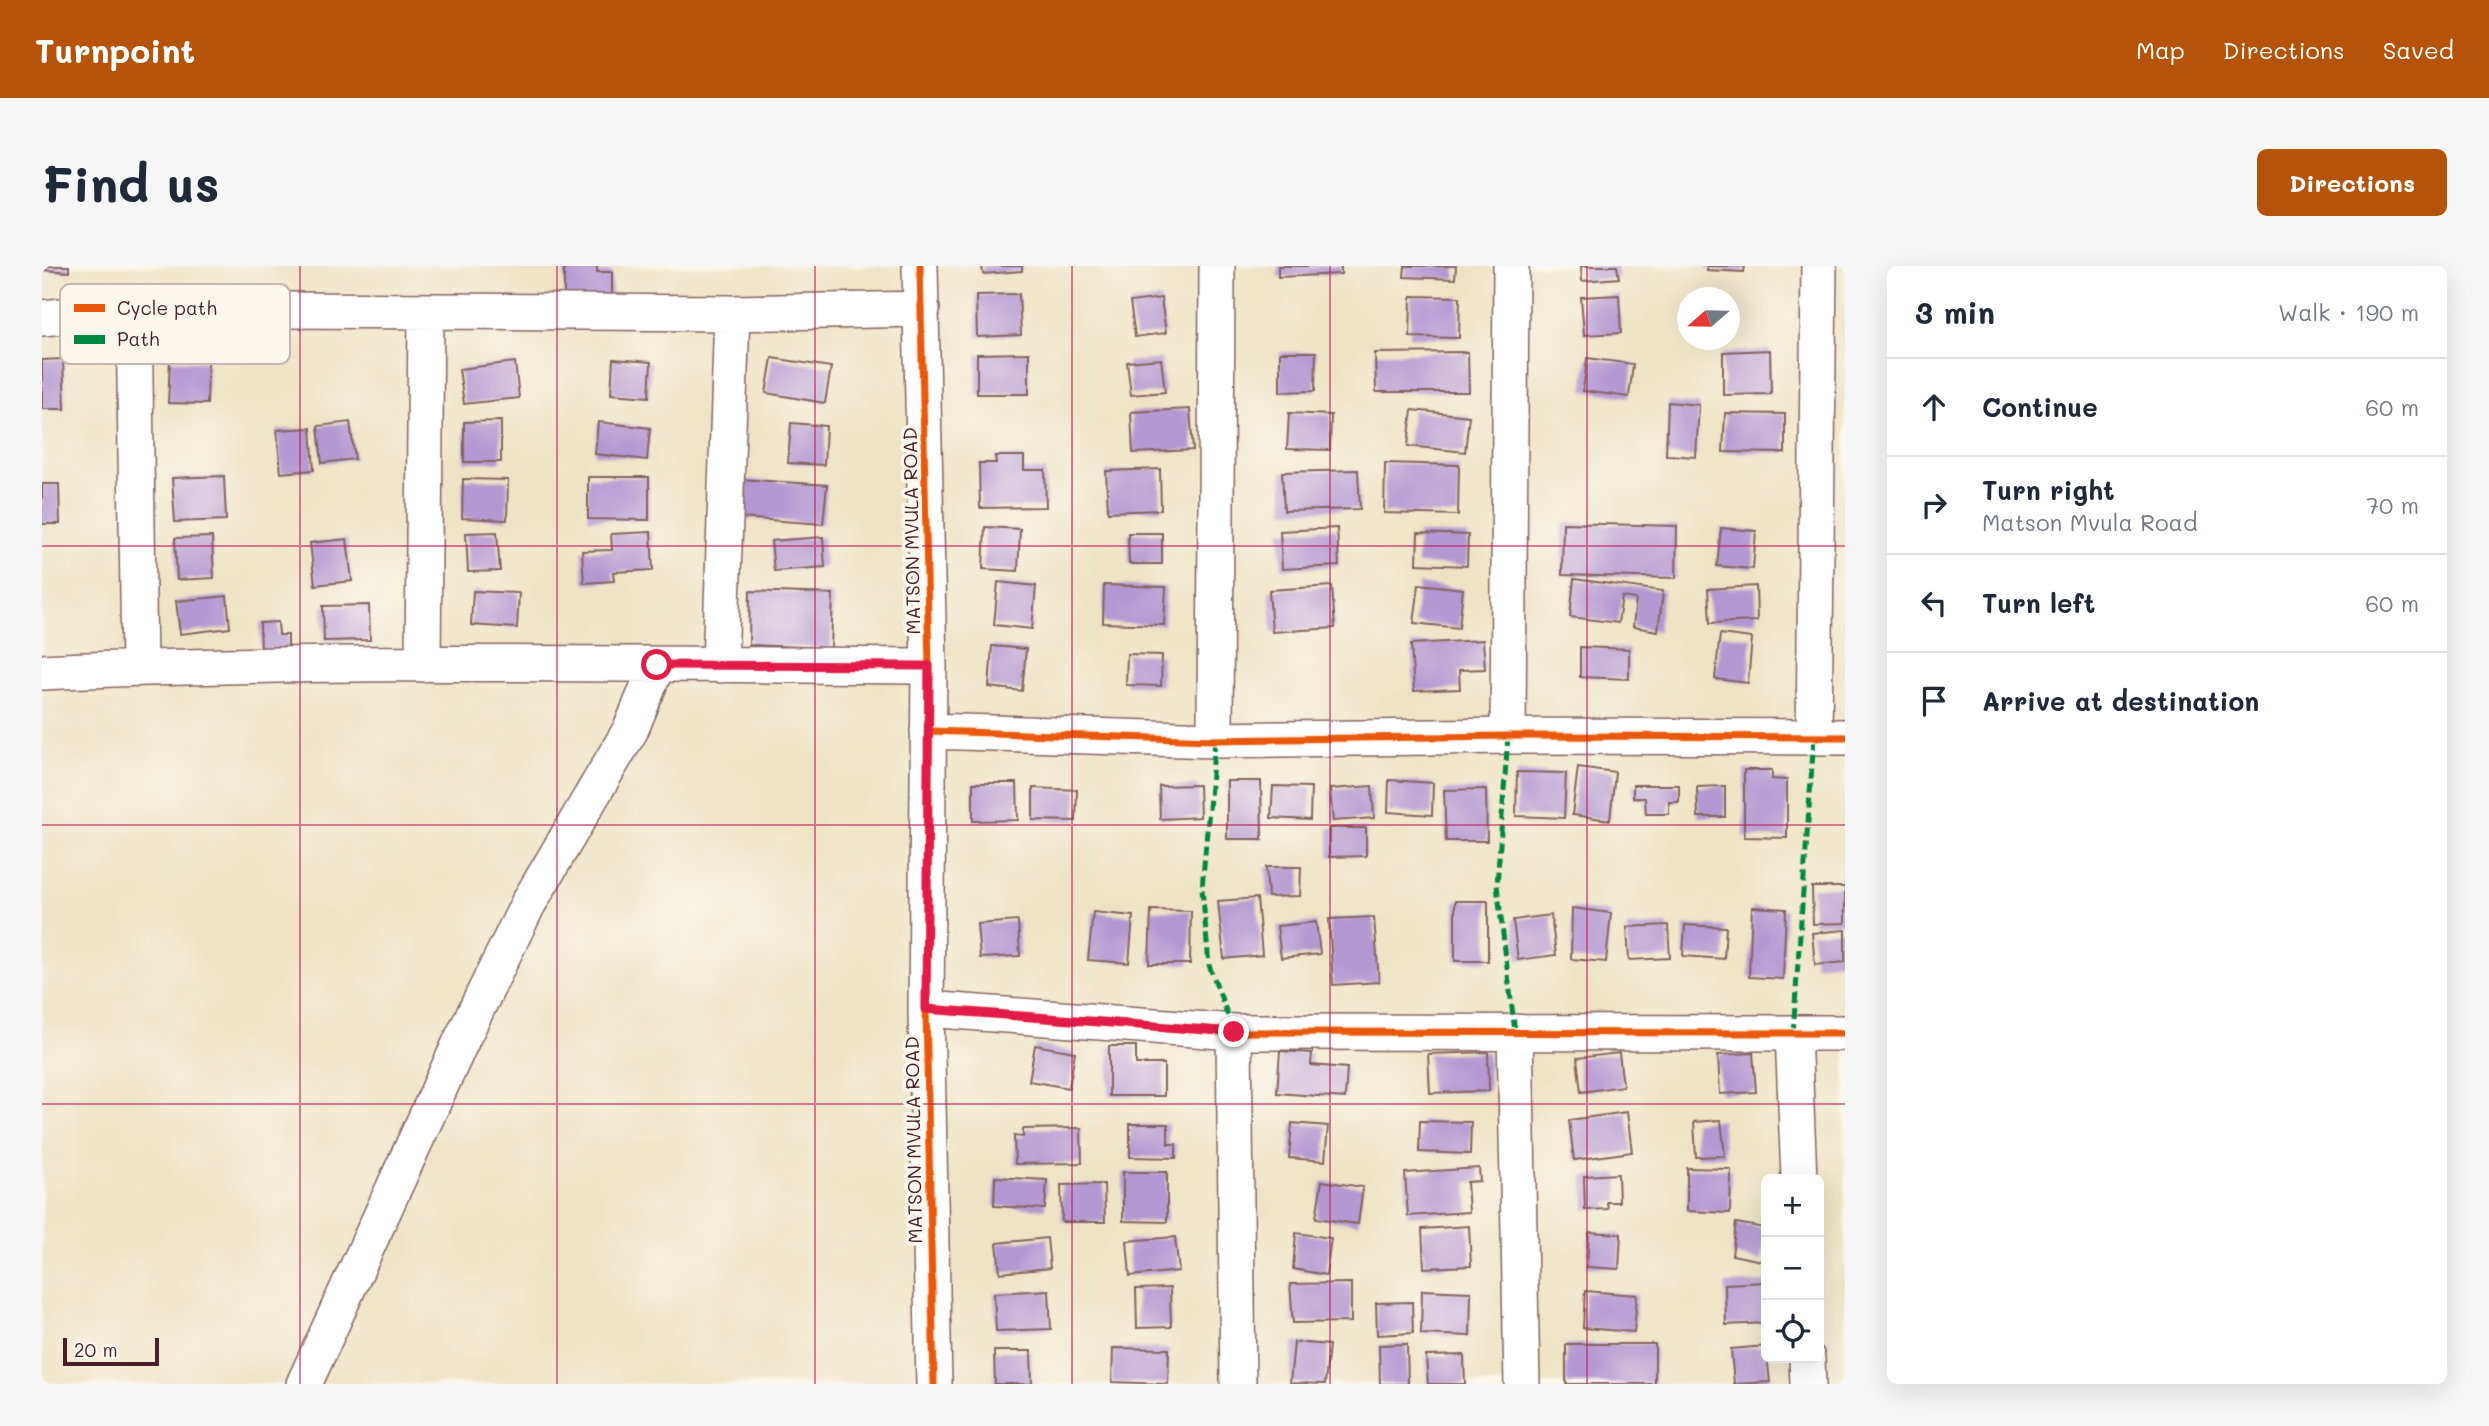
<!DOCTYPE html>
<meta charset="utf-8">
<style>
:root{--surface:#fff;--page:#f6f6f7;--text:#1f2937;--muted:#747a83;--line:#e0e1e3;--accent:#b45309}
body{margin:0;font-family:Mali,sans-serif;background:var(--page);color:var(--text)}
.controls{position:absolute;right:21px;bottom:21px;display:grid;overflow:hidden;border-radius:10px;box-shadow:0 7px 28px #0002}
.controls button{width:63px;height:63px;display:grid;place-items:center;padding:0;border:0;border-bottom:2px solid var(--line);background:var(--surface);color:var(--text);font:35px sans-serif}
.compass{position:absolute;left:1635px;top:21px;width:63px;height:63px;border-radius:50%;background:var(--surface);box-shadow:0 7px 28px #0002;rotate:250deg}
.scale{position:absolute;left:21px;bottom:18px;width:96px;box-sizing:border-box;padding-left:7px;border:4px solid #4a1f2b;border-top:0;font-size:19px;line-height:24px;white-space:nowrap;color:#4a1f2b;-webkit-text-stroke:5px #fbf7ec;paint-order:stroke}
.stop{position:absolute;width:21px;height:21px;margin:-16px;border:5px solid #e11d48;border-radius:50%;background:#fff}
.stop.end{background:#e11d48;border-color:#fff;box-shadow:0 2px 7px #0008}
.list{margin:0;padding:0;list-style:none}
h2{display:flex;justify-content:space-between;align-items:center;height:91px;margin:0;padding:0 28px;font-size:30px}
h2 small{font-size:23px;font-weight:400;color:var(--muted)}
.list li{display:grid;grid-template-columns:46px 1fr auto;gap:21px;align-items:center;box-sizing:border-box;height:98px;padding:0 28px;border-top:2px solid var(--line)}
.list b{display:block;font-size:26px;white-space:nowrap}
.list p{margin:0;font-size:23px;white-space:nowrap;color:var(--muted)}
.list em{font-size:23px;font-style:normal;color:var(--muted)}
.icon{flex:none;width:38px;height:38px;fill:none;stroke:currentColor;stroke-width:2;stroke-linecap:round;stroke-linejoin:round}
.map{position:relative;flex:none;width:1803px;height:1118px;overflow:hidden;border-radius:10px}
header{display:flex;align-items:center;gap:42px;box-sizing:border-box;height:98px;padding:0 35px;background:var(--accent);color:#fff}
header strong{font-size:33px}
nav{display:flex;gap:38px;margin-inline-start:auto;font-size:24px}
.intro{display:flex;align-items:center;justify-content:space-between;box-sizing:border-box;height:168px;padding:0 42px}
h1{margin:0;font-size:49px}
.button{padding:18px 32px;border-radius:10px;background:var(--accent);color:#fff;font-size:24px;font-weight:700}
main{display:flex;gap:42px;padding:0 42px}
aside{flex:1;background:var(--surface);border-radius:10px;box-shadow:0 7px 28px #0002}
.map>svg:first-child{display:block}
.building{fill:#b498d2}
.lines{fill:none;stroke-linecap:round;stroke-linejoin:round}
.minor-casing{stroke:#836461;stroke-width:38}
.minor{stroke:#fff;stroke-width:35}
.quiet{stroke:#00873e;stroke-width:5;stroke-dasharray:10 5;stroke-linecap:butt}
.cycleway-casing{stroke:#fbf7ec;stroke-width:11}
.cycleway{stroke:#e8590c;stroke-width:7}
.route{stroke:#e11d48;stroke-width:9}
.grid{fill:none;stroke:#c2185b;stroke-width:2;stroke-opacity:0.55}
.labels{text-anchor:middle;dominant-baseline:central;stroke-width:7;stroke-linejoin:round;paint-order:stroke}
.street-label{font-size:19px;fill:#4a1f2b;stroke:#fbf7ec}
.key{fill:#fbf7ec;stroke:#c6b6b2;stroke-width:2}
.key-label{font-size:19px;fill:#4a1f2b}
</style>
<header>
<strong>Turnpoint</strong>
<nav><a>Map</a><a>Directions</a><a>Saved</a></nav>
</header>
<div class="intro"><h1>Find us</h1><a class="button">Directions</a></div>
<main>
<div class="map">
<svg width="1803" height="1118" viewBox="0 0 1803 1118">
<rect width="100%" height="100%" fill="#fbf7ec"/>
<filter id="ink" filterUnits="userSpaceOnUse"><feTurbulence type="fractalNoise" baseFrequency=".0143" numOctaves="2"/><feDisplacementMap in="SourceGraphic" scale="14" xChannelSelector="R" yChannelSelector="G"/><feConvolveMatrix kernelMatrix="1 2 1 2 8 2 1 2 1" color-interpolation-filters="sRGB"/></filter>
<filter id="wash" filterUnits="userSpaceOnUse"><feTurbulence type="fractalNoise" baseFrequency=".00686" numOctaves="4" result="noise"/><feDisplacementMap in="SourceGraphic" scale="28" xChannelSelector="R" yChannelSelector="G"/><feGaussianBlur stdDeviation="1.57" result="paint"/><feColorMatrix in="noise" values="0 0 0 0 0 0 0 0 0 0 0 0 0 0 0 0 0 1.4 0 .05"/><feComposite in="paint" operator="in"/></filter>
<g filter="url(#wash)">
<rect width="100%" height="100%" fill="#eee4c5"/>
<g id="blocks">
<path class="building" d="M 0,0 L 27,0 L 27,6 L 0,4 Z
M 522,0 L 555,0 L 555,6 L 570,6 L 570,33 L 522,33 Z
M 940,0 L 980,0 L 980,5 L 941,8 Z
M 1236,0 L 1299,0 L 1299,8 L 1236,11 Z
M 1363,0 L 1414,0 L 1413,13 L 1362,11 Z
M 1539,0 L 1575,0 L 1577,12 L 1540,15 Z
M 1665,0 L 1703,0 L 1702,6 L 1665,4 Z
M 977,28 L 979,69 L 935,71 L 934,29 Z
M 1577,29 L 1579,67 L 1542,69 L 1539,31 Z
M 1369,30 L 1418,31 L 1417,72 L 1368,71 Z
M 1119,32 L 1124,67 L 1093,71 L 1088,36 Z
M 1728,84 L 1729,128 L 1681,129 L 1681,86 Z
M 1238,86 L 1274,86 L 1273,125 L 1238,126 Z
M 1426,86 L 1427,126 L 1334,126 L 1333,87 Z
M 987,87 L 987,128 L 935,128 L 935,88 Z
M 730,92 L 789,101 L 783,137 L 724,127 Z
M 1545,92 L 1591,98 L 1587,131 L 1541,125 Z
M 21,93 L 23,143 L 0,143 L 0,94 Z
M 571,93 L 609,96 L 607,131 L 569,128 Z
M 1119,93 L 1123,126 L 1089,129 L 1085,96 Z
M 128,94 L 166,96 L 165,138 L 126,137 Z
M 473,96 L 477,132 L 422,138 L 417,103 Z
M 1626,136 L 1657,139 L 1654,191 L 1624,189 Z
M 1148,143 L 1151,184 L 1091,187 L 1089,146 Z
M 1370,144 L 1427,150 L 1423,186 L 1366,180 Z
M 1247,147 L 1289,149 L 1288,184 L 1245,183 Z
M 1683,147 L 1743,148 L 1743,187 L 1681,186 Z
M 459,155 L 459,196 L 422,196 L 422,156 Z
M 308,156 L 313,193 L 280,197 L 276,160 Z
M 556,156 L 608,162 L 605,194 L 553,188 Z
M 749,157 L 784,160 L 782,199 L 746,197 Z
M 269,162 L 272,204 L 239,207 L 235,164 Z
M 953,190 L 982,190 L 982,204 L 1003,204 L 1004,241 L 938,242 L 937,197 L 954,197 Z
M 1343,197 L 1417,199 L 1416,249 L 1342,247 Z
M 1118,203 L 1119,244 L 1066,246 L 1064,205 Z
M 1316,204 L 1318,243 L 1242,245 L 1240,206 Z
M 182,210 L 184,254 L 133,256 L 130,212 Z
M 546,211 L 607,211 L 607,254 L 546,253 Z
M 421,213 L 466,214 L 465,254 L 420,252 Z
M 697,213 L 785,219 L 781,258 L 698,252 Z
M 0,218 L 17,218 L 18,258 L 0,258 Z
M 1521,257 L 1635,260 L 1634,312 L 1520,309 Z
M 943,261 L 978,263 L 976,305 L 941,303 Z
M 1295,262 L 1297,300 L 1240,303 L 1238,265 Z
M 1679,262 L 1714,265 L 1711,303 L 1675,300 Z
M 455,266 L 458,305 L 426,306 L 424,267 Z
M 609,266 L 611,304 L 571,306 L 572,315 L 542,317 L 540,285 L 570,284 L 569,268 Z
M 1086,267 L 1120,267 L 1120,298 L 1087,298 Z
M 1376,267 L 1426,269 L 1425,300 L 1375,298 Z
M 170,271 L 172,312 L 135,314 L 133,272 Z
M 781,271 L 783,301 L 732,305 L 729,275 Z
M 305,273 L 310,315 L 273,319 L 268,277 Z
M 1532,313 L 1621,325 L 1616,365 L 1591,361 L 1594,333 L 1580,331 L 1576,357 L 1528,351 Z
M 956,316 L 994,320 L 990,363 L 952,359 Z
M 1377,318 L 1421,323 L 1417,362 L 1372,357 Z
M 1062,319 L 1124,321 L 1122,359 L 1061,357 Z
M 1290,320 L 1293,362 L 1230,366 L 1227,324 Z
M 1714,320 L 1715,355 L 1668,357 L 1666,323 Z
M 431,325 L 477,327 L 475,362 L 429,359 Z
M 708,325 L 791,328 L 789,382 L 707,379 Z
M 185,330 L 188,362 L 138,368 L 134,335 Z
M 327,339 L 328,374 L 282,375 L 281,340 Z
M 236,356 L 237,369 L 246,369 L 246,387 L 219,388 L 218,357 Z
M 1678,368 L 1710,372 L 1706,417 L 1673,413 Z
M 1441,374 L 1443,403 L 1417,404 L 1418,423 L 1372,425 L 1369,378 Z
M 950,380 L 984,383 L 980,425 L 947,421 Z
M 1538,381 L 1587,383 L 1587,413 L 1538,411 Z
M 1085,388 L 1120,389 L 1119,420 L 1084,419 Z
M 1536,501 L 1573,506 L 1568,554 L 1530,549 Z
M 1702,504 L 1730,504 L 1730,513 L 1745,514 L 1745,572 L 1702,571 Z
M 1475,506 L 1524,507 L 1522,552 L 1474,550 Z
M 1347,514 L 1391,517 L 1390,549 L 1346,546 Z
M 1185,515 L 1219,515 L 1220,573 L 1185,573 Z
M 931,517 L 975,517 L 976,554 L 931,555 Z
M 1157,519 L 1158,551 L 1118,553 L 1117,520 Z
M 1591,519 L 1637,519 L 1637,536 L 1627,536 L 1627,548 L 1604,548 L 1603,532 L 1591,532 Z
M 1231,520 L 1269,521 L 1268,554 L 1229,552 Z
M 1330,520 L 1332,552 L 1291,555 L 1288,523 Z
M 1683,520 L 1683,551 L 1656,551 L 1655,521 Z
M 991,522 L 1035,524 L 1034,555 L 991,554 Z
M 1444,523 L 1445,575 L 1404,575 L 1402,524 Z
M 1287,562 L 1324,562 L 1324,590 L 1287,591 Z
M 1224,601 L 1259,601 L 1258,630 L 1226,631 Z
M 1770,621 L 1803,621 L 1803,657 L 1771,658 Z
M 1215,632 L 1220,689 L 1182,693 L 1176,635 Z
M 1413,635 L 1446,635 L 1446,695 L 1413,695 Z
M 1710,641 L 1744,643 L 1741,713 L 1707,711 Z
M 1530,642 L 1569,647 L 1564,696 L 1529,693 Z
M 1109,644 L 1149,645 L 1148,698 L 1107,698 Z
M 1051,646 L 1091,650 L 1087,697 L 1046,694 Z
M 1509,649 L 1514,689 L 1476,694 L 1471,654 Z
M 1332,651 L 1337,716 L 1291,719 L 1287,653 Z
M 976,655 L 978,690 L 938,692 L 935,658 Z
M 1274,656 L 1278,688 L 1239,692 L 1235,660 Z
M 1626,659 L 1628,692 L 1587,694 L 1585,661 Z
M 1643,659 L 1684,661 L 1682,693 L 1641,690 Z
M 1803,664 L 1803,696 L 1773,699 L 1770,667 Z
M 993,779 L 1033,786 L 1027,822 L 987,815 Z
M 1067,780 L 1094,780 L 1094,798 L 1122,798 L 1122,830 L 1067,830 Z
M 1238,785 L 1270,787 L 1269,799 L 1305,802 L 1303,832 L 1235,827 Z
M 1446,786 L 1447,825 L 1388,827 L 1386,788 Z
M 1577,787 L 1581,820 L 1539,826 L 1535,792 Z
M 1711,787 L 1714,826 L 1678,828 L 1676,789 Z
M 1585,846 L 1590,886 L 1532,894 L 1527,854 Z
M 1679,854 L 1683,890 L 1654,891 L 1652,856 Z
M 1378,855 L 1429,856 L 1428,888 L 1377,886 Z
M 1250,857 L 1286,860 L 1283,895 L 1247,892 Z
M 1088,858 L 1126,858 L 1126,878 L 1134,878 L 1134,892 L 1088,891 Z
M 1039,862 L 1040,897 L 973,898 L 972,870 L 981,871 L 981,863 Z
M 1437,902 L 1438,915 L 1425,916 L 1427,946 L 1366,950 L 1363,907 Z
M 1645,902 L 1689,903 L 1688,947 L 1645,945 Z
M 1081,906 L 1125,906 L 1125,956 L 1081,955 Z
M 1576,908 L 1577,936 L 1565,936 L 1566,943 L 1543,944 L 1542,910 Z
M 953,911 L 1005,914 L 1003,943 L 952,940 Z
M 1280,915 L 1321,921 L 1316,958 L 1274,952 Z
M 1062,918 L 1063,956 L 1020,956 L 1019,919 Z
M 1694,957 L 1724,962 L 1720,995 L 1690,989 Z
M 1427,960 L 1429,1000 L 1382,1002 L 1380,963 Z
M 1547,966 L 1579,968 L 1577,1003 L 1545,1001 Z
M 1254,967 L 1289,972 L 1284,1009 L 1251,1003 Z
M 1133,971 L 1137,1005 L 1088,1010 L 1085,975 Z
M 1005,972 L 1008,1002 L 958,1007 L 955,977 Z
M 1724,1016 L 1724,1057 L 1684,1059 L 1683,1018 Z
M 1309,1017 L 1309,1056 L 1251,1057 L 1248,1018 Z
M 1128,1022 L 1129,1061 L 1095,1062 L 1094,1023 Z
M 1007,1024 L 1009,1063 L 954,1065 L 952,1027 Z
M 1380,1024 L 1429,1026 L 1428,1070 L 1379,1068 Z
M 1543,1025 L 1595,1029 L 1592,1066 L 1541,1062 Z
M 1370,1036 L 1371,1067 L 1335,1069 L 1334,1037 Z
M 1252,1076 L 1287,1079 L 1283,1118 L 1248,1117 Z
M 1365,1078 L 1366,1118 L 1338,1118 L 1337,1079 Z
M 1524,1078 L 1613,1078 L 1613,1118 L 1524,1118 Z
M 1724,1080 L 1728,1116 L 1692,1118 L 1689,1083 Z
M 1071,1082 L 1127,1083 L 1126,1118 L 1070,1116 Z
M 952,1085 L 989,1085 L 990,1118 L 953,1118 Z
M 1422,1089 L 1423,1118 L 1386,1118 L 1384,1090 Z"/>
</g>
</g>
<g filter="url(#ink)">
<use href="#blocks" fill-opacity="0" stroke="#836461" stroke-width="2"/>
<g class="lines">
<defs>
<path id="minor" d="M 878,0 L 887,400 L 884,743 L 892,1118
M 92,43 L 97,402
M 0,52 L 92,43 L 690,47 L 880,43
M 381,398 L 384,46
M 678,399 L 690,47
M 0,406 C 295,393 591,398 887,400
M 886,465 L 1173,474 L 1466,470 L 1803,471
M 1466,470 L 1469,0
M 1772,471 L 1777,0
M 1173,474 L 1175,0
M 884,743 L 1192,766 L 1803,767
M 1192,766 L 1196,1118
M 1473,766 L 1480,1118
M 1751,767 L 1757,913
M 1765,1092 L 1766,1118
M 262,1118 L 421,771 L 486,638 L 589,463 L 615,399"/>
</defs>
<use href="#minor" class="minor-casing"/>
<use href="#minor" class="minor"/>
<path class="quiet" d="M 1466,470 L 1455,619 L 1473,766
M 1173,474 L 1160,622 L 1167,699 L 1192,766
M 1751,767 L 1772,471"/>
<defs>
<path id="cycleway" d="M 878,0 L 887,400 L 884,743 L 892,1118
M 886,465 L 1173,474 L 1466,470 L 1803,471
M 884,743 L 1192,766 L 1803,767"/>
</defs>
<use href="#cycleway" class="cycleway-casing"/>
<use href="#cycleway" class="cycleway"/>
</g>
</g>
<g class="lines" filter="url(#ink)">
<path class="route" d="M 615,399 L 887,400 L 884,743 L 1192,766"/>
</g>
<path class="grid" d="M 258,0 L 258,1118M 515,0 L 515,1118M 773,0 L 773,1118M 1030,0 L 1030,1118M 1288,0 L 1288,1118M 1545,0 L 1545,1118M 0,280 L 1803,280M 0,559 L 1803,559M 0,838 L 1803,838"/>
<g class="labels">
<g class="street-label">
<text transform="translate(869 265) rotate(-91)">MATSON MVULA ROAD</text>
<text transform="translate(871 874) rotate(-91)">MATSON MVULA ROAD</text>
</g>
</g>
<rect x="18" y="18" width="230" height="80" rx="10" class="key"/>
<rect x="32" y="38" width="31" height="8" fill="#e8590c"/>
<rect x="32" y="69" width="31" height="9" fill="#00873e"/>
<g class="key-label">
<text x="75" y="49">Cycle path</text>
<text x="75" y="80">Path</text>
</g>
</svg>
<div class="controls">
<button>+</button>
<button>−</button>
<button><svg class="icon" aria-label="locate" viewBox="0 0 24 24"><circle cx="12" cy="12" r="6"/><path d="M12 2v4M12 18v4M2 12h4M18 12h4"/></svg></button>
</div>
<svg class="compass" viewBox="-18 -18 36 36"><path d="M0-13l5 13h-10z" fill="#e53935"/><path d="M0 13l5-13h-10z" fill="#747a83"/></svg>
<div class="scale">20 m</div>
<div class="stop" style="left:615px;top:399px"></div>
<div class="stop end" style="left:1192px;top:766px"></div>
</div>
<aside>
<h2>3 min<small>Walk · 190 m</small></h2>
<ul class="list">
<li><svg class="icon" aria-label="ahead" viewBox="0 0 24 24"><path d="M12 20V5M6 11l6-6 6 6"/></svg><div><b>Continue</b></div><em>60 m</em></li>
<li><svg class="icon" aria-label="right" viewBox="0 0 24 24"><path d="M7 20v-9h11M14 6l5 5-5 5"/></svg><div><b>Turn right</b><p>Matson Mvula Road</p></div><em>70 m</em></li>
<li><svg class="icon" aria-label="left" viewBox="0 0 24 24"><path d="M17 20v-9H6M10 6l-5 5 5 5"/></svg><div><b>Turn left</b></div><em>60 m</em></li>
<li><svg class="icon" aria-label="arrive" viewBox="0 0 24 24"><path d="M6 21V4h12l-3 4 3 4H6"/></svg><div><b>Arrive at destination</b></div></li>
</ul>
</aside>
</main>
